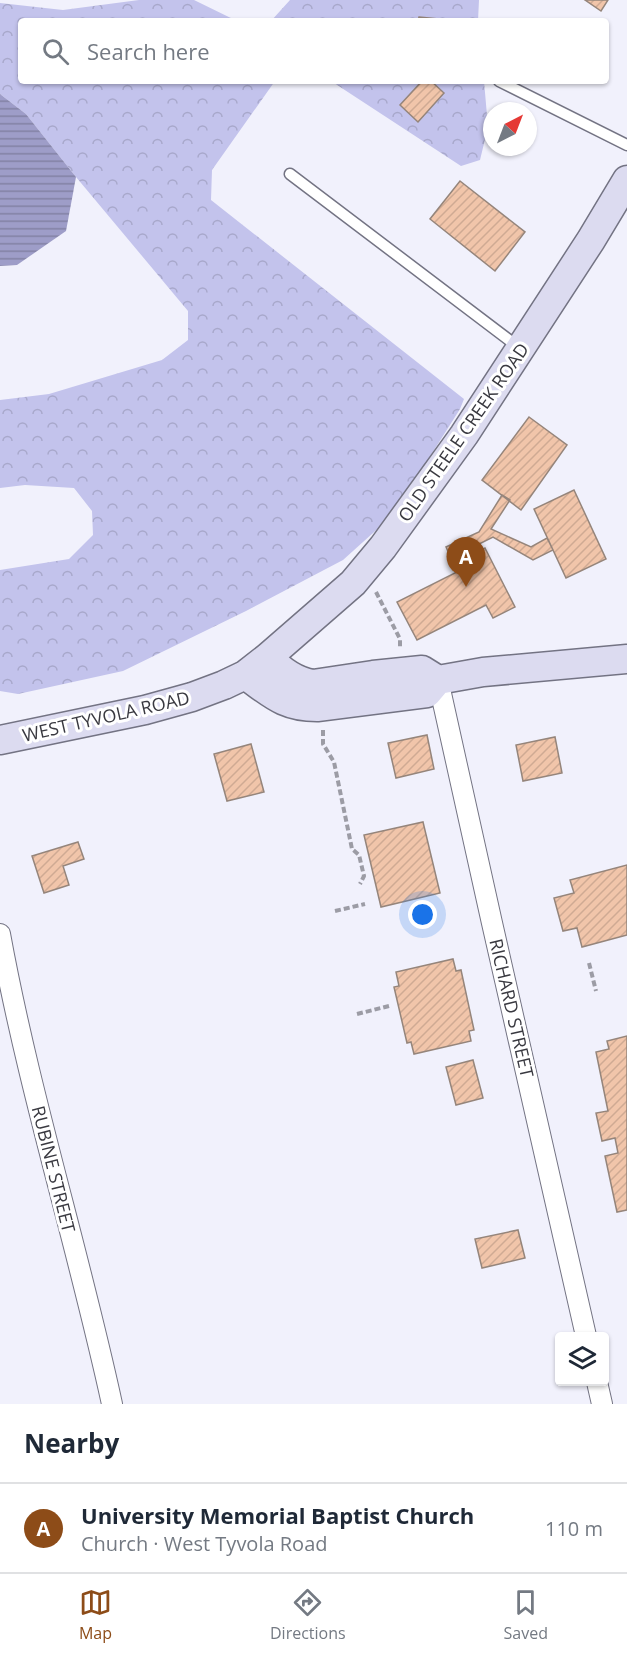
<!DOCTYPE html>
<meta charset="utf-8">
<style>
:root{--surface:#fff;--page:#f2f2f3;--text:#1f2937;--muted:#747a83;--line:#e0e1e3;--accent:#8d4c18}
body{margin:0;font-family:"Open Sans",sans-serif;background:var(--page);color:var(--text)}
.controls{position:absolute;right:18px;bottom:18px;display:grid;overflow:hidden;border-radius:6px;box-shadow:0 2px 4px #0004}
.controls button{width:54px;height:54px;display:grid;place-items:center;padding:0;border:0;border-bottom:2px solid var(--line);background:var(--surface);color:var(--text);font:30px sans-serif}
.compass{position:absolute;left:483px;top:102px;width:54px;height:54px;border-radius:50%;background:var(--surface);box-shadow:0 2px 4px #0004;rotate:42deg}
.you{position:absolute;left:423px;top:915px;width:21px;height:21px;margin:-15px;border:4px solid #fff;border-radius:50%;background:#1a73e8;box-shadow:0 0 0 9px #1a73e833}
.badge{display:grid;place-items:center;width:39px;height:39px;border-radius:50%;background:var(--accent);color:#fff;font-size:20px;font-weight:700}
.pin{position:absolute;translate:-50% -50px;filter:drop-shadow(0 2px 3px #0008)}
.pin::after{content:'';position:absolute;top:32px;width:21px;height:18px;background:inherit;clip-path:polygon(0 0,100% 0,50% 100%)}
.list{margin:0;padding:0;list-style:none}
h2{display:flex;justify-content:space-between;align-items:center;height:78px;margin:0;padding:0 24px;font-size:26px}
h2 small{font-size:20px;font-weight:400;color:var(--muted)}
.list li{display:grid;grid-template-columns:39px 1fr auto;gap:18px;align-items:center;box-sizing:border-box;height:90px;padding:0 24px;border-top:2px solid var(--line)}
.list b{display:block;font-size:22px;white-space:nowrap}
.list p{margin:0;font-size:20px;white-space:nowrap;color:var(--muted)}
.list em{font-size:20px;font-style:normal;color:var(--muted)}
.icon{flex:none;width:33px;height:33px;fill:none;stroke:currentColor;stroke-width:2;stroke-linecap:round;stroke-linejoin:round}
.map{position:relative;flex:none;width:627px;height:1404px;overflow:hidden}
.search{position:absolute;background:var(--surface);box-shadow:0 2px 4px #0004;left:18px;right:18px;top:18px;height:66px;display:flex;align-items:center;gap:15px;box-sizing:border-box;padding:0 21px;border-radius:6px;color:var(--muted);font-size:22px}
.sheet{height:168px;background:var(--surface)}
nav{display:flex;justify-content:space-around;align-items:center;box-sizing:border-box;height:84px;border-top:2px solid var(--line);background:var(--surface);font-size:16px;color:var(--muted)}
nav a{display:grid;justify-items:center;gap:3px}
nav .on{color:var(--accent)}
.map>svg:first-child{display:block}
.forest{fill:url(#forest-crowns)}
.water{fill:url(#water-rules)}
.building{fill:url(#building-hatch);stroke:#95857b;stroke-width:1.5}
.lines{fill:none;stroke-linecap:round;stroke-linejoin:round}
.lane-casing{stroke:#737383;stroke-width:13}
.street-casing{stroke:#737383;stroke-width:22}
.secondary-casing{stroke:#737383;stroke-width:31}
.path{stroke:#9c9ca5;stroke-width:4;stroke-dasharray:6 3;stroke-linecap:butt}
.lane{stroke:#fff;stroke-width:10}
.street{stroke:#fff;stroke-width:20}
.secondary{stroke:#dcdbf0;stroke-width:28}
.labels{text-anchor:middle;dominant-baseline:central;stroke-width:6;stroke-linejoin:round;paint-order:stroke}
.street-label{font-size:18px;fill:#393940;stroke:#fff}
</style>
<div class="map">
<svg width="627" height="1404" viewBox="0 0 627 1404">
<defs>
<pattern id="forest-crowns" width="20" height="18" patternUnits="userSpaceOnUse" patternTransform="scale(1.5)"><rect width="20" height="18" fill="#c3c3ec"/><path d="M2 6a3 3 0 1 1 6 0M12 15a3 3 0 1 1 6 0" fill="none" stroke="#a8a8cb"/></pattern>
<pattern id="water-rules" width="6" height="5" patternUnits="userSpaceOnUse" patternTransform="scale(1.5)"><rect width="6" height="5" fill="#9e9dc8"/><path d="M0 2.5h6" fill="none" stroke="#8281a4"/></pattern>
<pattern id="building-hatch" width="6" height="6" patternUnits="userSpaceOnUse" patternTransform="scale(1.5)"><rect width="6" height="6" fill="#f1c5aa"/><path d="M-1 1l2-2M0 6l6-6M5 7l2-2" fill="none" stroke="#cfaa93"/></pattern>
</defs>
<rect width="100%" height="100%" fill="#f1f1fc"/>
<path class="forest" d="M 139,0 L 194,0 L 237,21 L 21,21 L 21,81 L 275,81 L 212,170 L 211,200 L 464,399 L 460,409 L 393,515 L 343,560 L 246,611 L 123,671 L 18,694 L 0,691 L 0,570 L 69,559 L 93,535 L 92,511 L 74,488 L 25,485 L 0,488 L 0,400 L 49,394 L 162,360 L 188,340 L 188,311 L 76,177 L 26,114 L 0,94 L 0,3 L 63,10 Z
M 290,0 L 479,0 L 478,21 L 271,21 Z
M 331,81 L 484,81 L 488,127 L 480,160 L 461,166 Z"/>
<path class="water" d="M 0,94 L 26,114 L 76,177 L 66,231 L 17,265 L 0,266 Z"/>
<path class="building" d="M 585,0 L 608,0 L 601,11 Z
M 419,17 L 459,21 L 418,21 Z
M 422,81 L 431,81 L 444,93 L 418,122 L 400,105 Z
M 460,181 L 525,232 L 495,271 L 430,219 Z
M 529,417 L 567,445 L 521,510 L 482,480 Z
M 574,490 L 606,559 L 566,578 L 534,509 Z
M 502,495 L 510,500 L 491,529 L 531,547 L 547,538 L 553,550 L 533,560 L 493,537 L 463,552 L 465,558 L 459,561 L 463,569 L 457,572 L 446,547 L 479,532 Z
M 485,548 L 515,607 L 493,618 L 486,605 L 417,640 L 397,602 L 463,569 L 459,561 Z
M 427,735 L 434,769 L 396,778 L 388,743 Z
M 555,737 L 562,773 L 523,781 L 516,745 Z
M 251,744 L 264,792 L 227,801 L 214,754 Z
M 423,822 L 440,893 L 381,907 L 364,835 Z
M 78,842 L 84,859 L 63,866 L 69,885 L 44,893 L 32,856 Z
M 627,865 L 627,935 L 582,947 L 577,928 L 563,931 L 554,898 L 574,893 L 570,880 Z
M 453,959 L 456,971 L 461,970 L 474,1030 L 469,1031 L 471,1041 L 414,1054 L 411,1042 L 407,1043 L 394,987 L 399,986 L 396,972 Z
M 627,1036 L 627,1210 L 617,1212 L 605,1156 L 618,1153 L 615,1138 L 602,1141 L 596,1113 L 608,1111 L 596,1052 L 609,1049 L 607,1041 Z
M 473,1060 L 483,1098 L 456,1105 L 446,1067 Z
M 518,1230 L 525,1258 L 482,1268 L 475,1239 Z"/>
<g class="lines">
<defs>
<path id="lane" d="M 499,81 L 627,145
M 290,174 L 521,349"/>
<path id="street" d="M 438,680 L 492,923 L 586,1336
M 0,934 C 29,1093 78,1247 112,1404
M 597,1382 L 602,1404"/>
<path id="secondary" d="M 268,657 C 280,670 294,681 313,684 L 373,675 L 422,670 L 438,680 L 483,672 L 627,659
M 245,675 C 271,693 283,707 317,707 L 427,693 L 438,680
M 0,740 L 145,710 L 192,697 L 224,685 L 245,675 L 268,657 L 353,583 L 383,547 L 464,435 L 591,240 L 627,180"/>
</defs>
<use href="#lane" class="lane-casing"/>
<use href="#street" class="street-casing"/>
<use href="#secondary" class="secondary-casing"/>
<path class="path" d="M 376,592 L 400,639 L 400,648
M 323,730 L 323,744 L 334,762 L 352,849 L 359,855 L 364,876 L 360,884
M 335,911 L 365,904
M 589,963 L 596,991
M 357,1014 L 389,1006"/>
<use href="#lane" class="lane"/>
<use href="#street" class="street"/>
<use href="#secondary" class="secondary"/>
</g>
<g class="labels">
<g class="street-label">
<text transform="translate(463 432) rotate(-55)">OLD STEELE CREEK ROAD</text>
<text transform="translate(106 716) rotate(-13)">WEST TYVOLA ROAD</text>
<text transform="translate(512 1008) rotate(77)">RICHARD STREET</text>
<text transform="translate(54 1169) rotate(76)">RUBINE STREET</text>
</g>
</g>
</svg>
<div class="controls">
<button><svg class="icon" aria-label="layers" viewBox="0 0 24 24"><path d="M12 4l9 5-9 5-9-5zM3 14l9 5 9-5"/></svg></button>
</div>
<svg class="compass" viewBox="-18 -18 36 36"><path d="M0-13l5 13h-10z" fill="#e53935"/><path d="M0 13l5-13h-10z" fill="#747a83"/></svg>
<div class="you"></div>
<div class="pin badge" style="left:466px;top:587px">A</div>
<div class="search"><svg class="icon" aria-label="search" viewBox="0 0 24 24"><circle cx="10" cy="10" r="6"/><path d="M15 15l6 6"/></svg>Search here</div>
</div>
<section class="sheet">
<h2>Nearby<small></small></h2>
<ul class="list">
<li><span class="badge">A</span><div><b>University Memorial Baptist Church</b><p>Church · West Tyvola Road</p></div><em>110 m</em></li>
</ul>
</section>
<nav>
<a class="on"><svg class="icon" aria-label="map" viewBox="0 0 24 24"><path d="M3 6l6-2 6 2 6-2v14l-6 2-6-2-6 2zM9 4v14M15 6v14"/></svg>Map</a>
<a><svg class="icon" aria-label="directions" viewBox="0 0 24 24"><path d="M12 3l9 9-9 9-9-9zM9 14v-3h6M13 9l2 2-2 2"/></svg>Directions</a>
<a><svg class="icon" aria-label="saved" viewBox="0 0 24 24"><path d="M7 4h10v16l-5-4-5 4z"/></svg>Saved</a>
</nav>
